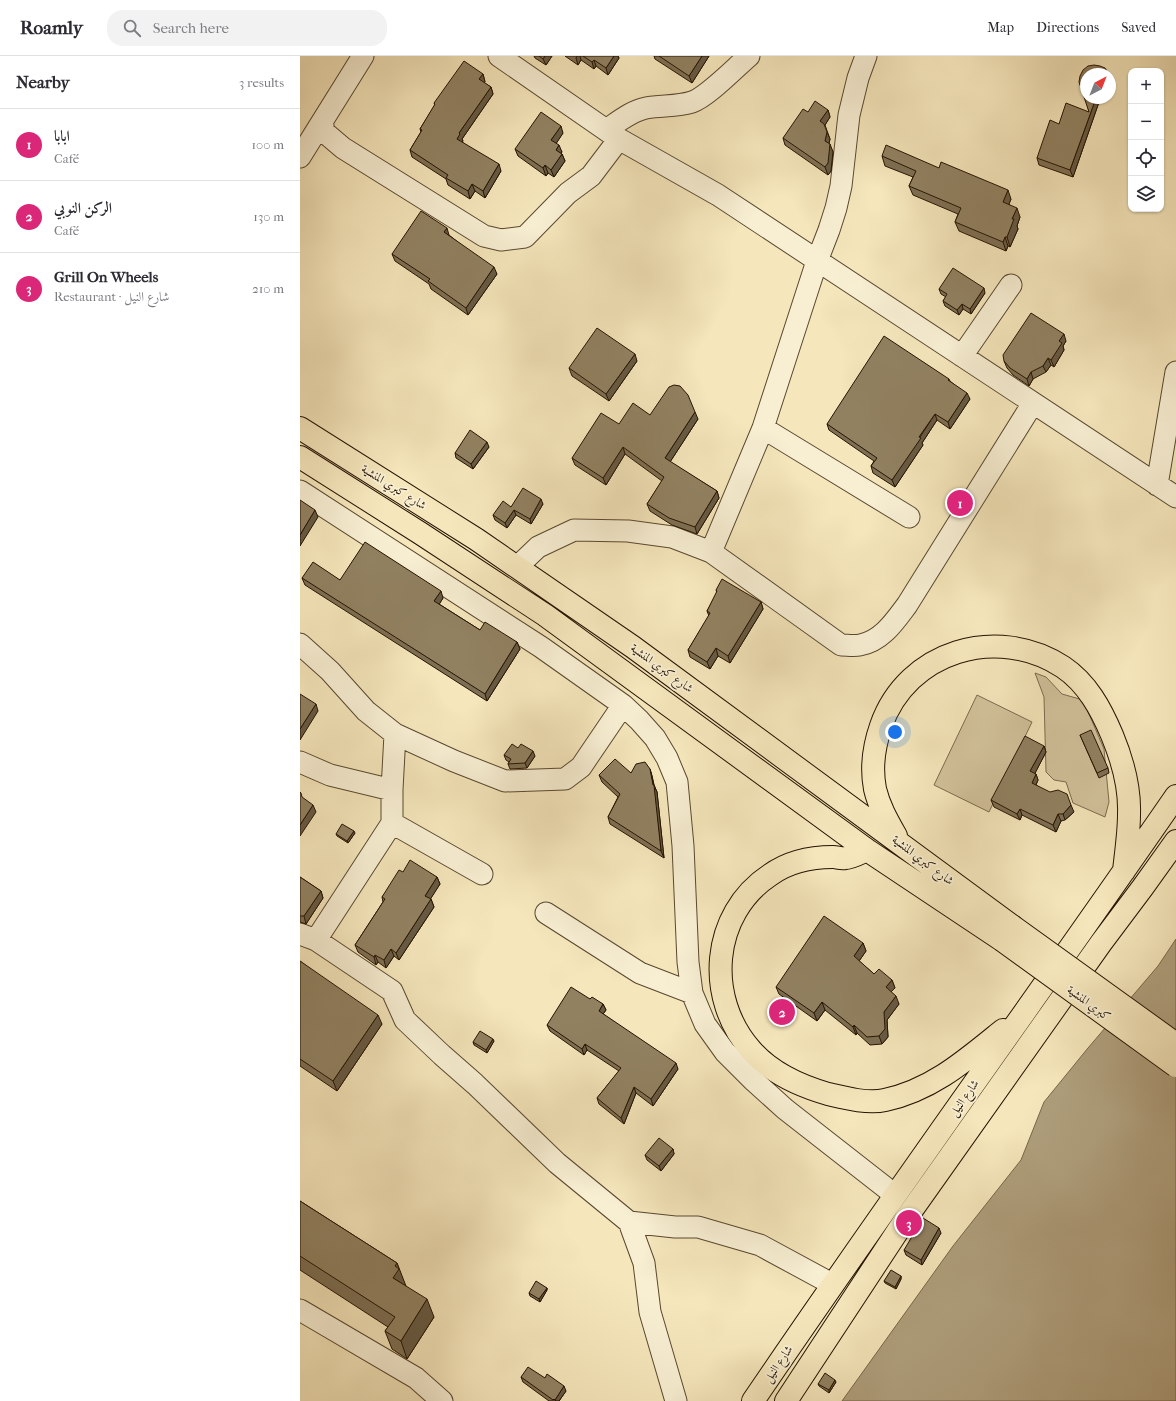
<!DOCTYPE html>
<meta charset="utf-8">
<style>
:root{--surface:#fff;--page:#f2f2f3;--text:#2b2b33;--muted:#7c7c81;--line:#e1e1e2;--accent:#db2777}
body{margin:0;font-family:"IM FELL French Canon",Amiri,serif;background:var(--page);color:var(--text)}
.controls{position:absolute;right:12px;top:12px;display:grid;overflow:hidden;border-radius:8px;box-shadow:0 1px 3px #0004}
.controls button{width:36px;height:36px;display:grid;place-items:center;padding:0;border:0;border-bottom:1px solid var(--line);background:var(--surface);color:var(--text);font:20px sans-serif}
.compass{position:absolute;left:780px;top:12px;width:36px;height:36px;border-radius:50%;background:var(--surface);box-shadow:0 1px 3px #0004;rotate:42deg}
.you{position:absolute;left:595px;top:676px;width:14px;height:14px;margin:-10px;border:3px solid #fff;border-radius:50%;background:#1a73e8;box-shadow:0 0 0 6px #1a73e833}
.badge{display:grid;place-items:center;width:26px;height:26px;border-radius:50%;background:var(--accent);color:#fff;font-size:13px;font-weight:700}
.pin{position:absolute;translate:-50% -50%;border:2px solid #fff;box-shadow:0 1px 4px #0006}
.list{margin:0;padding:0;list-style:none}
h2{display:flex;justify-content:space-between;align-items:center;height:52px;margin:0;padding:0 16px;font-size:17px}
h2 small{font-size:13px;font-weight:400;color:var(--muted)}
.list li{display:grid;grid-template-columns:26px 1fr auto;gap:12px;align-items:center;box-sizing:border-box;height:72px;padding:0 16px;border-top:1px solid var(--line)}
.list b{display:block;font-size:15px;white-space:nowrap}
.list p{margin:0;font-size:13px;white-space:nowrap;color:var(--muted)}
.list em{font-size:13px;font-style:normal;color:var(--muted)}
.icon{flex:none;width:22px;height:22px;fill:none;stroke:currentColor;stroke-width:2;stroke-linecap:round;stroke-linejoin:round}
.map{position:relative;flex:none;width:876px;height:1345px;overflow:hidden}
header{display:flex;align-items:center;gap:24px;box-sizing:border-box;height:56px;padding:0 20px;background:var(--surface);border-bottom:1px solid var(--line)}
header strong{font-size:19px}
nav{display:flex;gap:22px;margin-inline-start:auto;font-size:14px}
.search{width:280px;height:36px;background:var(--page);display:flex;align-items:center;gap:10px;box-sizing:border-box;padding:0 14px;border-radius:16px;color:var(--muted);font-size:15px}
main{display:flex}
aside{flex:1;background:var(--surface)}
.map>svg:first-child{display:block}
.green{fill:#d2c29b;stroke:#7c6a4e}
.water{fill:#ae9e7b;stroke:#77664a}
.lines{fill:none;stroke-linecap:round;stroke-linejoin:round}
.minor-casing{stroke:#59482f;stroke-width:23}
.major-casing{stroke:#251300;stroke-width:24}
.minor{stroke:#f8efd3;stroke-width:21}
.major{stroke:#f5e6bb;stroke-width:22}
.major-bridge-casing{stroke:#251300;stroke-width:24;stroke-linecap:butt}
.major-bridge{stroke:#f5e6bb;stroke-width:22}
.wall{fill:#7d6f53;stroke:#251300}
.shaded-wall{fill:#665a44;stroke:#251300}
.building{fill:#918161;stroke:#251300}
.labels{text-anchor:middle;dominant-baseline:central;stroke-width:3.5;stroke-linejoin:round;paint-order:stroke}
.street-label{font-size:12px;fill:#251300;stroke:#f8efd3}
</style>
<header>
<strong>Roamly</strong>
<div class="search"><svg class="icon" aria-label="search" viewBox="0 0 24 24"><circle cx="10" cy="10" r="6"/><path d="M15 15l6 6"/></svg>Search here</div>
<nav><a>Map</a><a>Directions</a><a>Saved</a></nav>
</header>
<main>
<aside>
<h2>Nearby<small>3 results</small></h2>
<ul class="list">
<li><span class="badge">1</span><div><b>ابابا</b><p>Café</p></div><em>100 m</em></li>
<li><span class="badge">2</span><div><b>الركن النوبي</b><p>Café</p></div><em>130 m</em></li>
<li><span class="badge">3</span><div><b>Grill On Wheels</b><p>Restaurant · شارع النيل</p></div><em>210 m</em></li>
</ul>
</aside>
<div class="map">
<svg width="876" height="1345" viewBox="0 0 876 1345">
<rect width="100%" height="100%" fill="#f5e6bb"/>
<filter id="stains"><feTurbulence type="fractalNoise" baseFrequency=".005" numOctaves="4"/><feColorMatrix values="0 0 0 0 .2 0 0 0 0 .09 0 0 0 0 .02 0 0 0 .5 -.17"/></filter>
<radialGradient id="worn" r=".72"><stop offset=".6" stop-color="#630" stop-opacity="0"/><stop offset="1" stop-color="#630" stop-opacity=".3"/></radialGradient>
<path class="green" d="M 735,617 L 746,621 L 762,638 L 783,644 L 804,693 L 809,746 L 805,761 L 773,747 L 766,726 L 754,724 L 746,716 L 744,641 Z
M 677,639 L 732,666 L 689,756 L 634,729 Z"/>
<path class="water" d="M 876,883 L 876,1345 L 542,1345 L 653,1190 L 721,1104 L 744,1046 L 788,992 L 858,910 Z"/>
<g class="lines">
<defs>
<path id="minor" d="M 199,0 L 319,83 L 418,139 L 876,441
M 23,66 L 23,75 L 43,92 L 184,180 L 201,184 L 225,181 L 268,137 L 291,120 L 319,83
M 306,74 C 318,66 331,55 346,52 C 361,49 377,51 392,46 C 407,41 435,12 449,0
M 0,101 L 63,0
M 662,300 L 711,229
M 463,372 L 609,461
M 857,429 L 876,316
M 0,435 L 241,591 L 323,649 L 339,664 L 355,682 L 367,702 L 377,726 L 383,790 L 388,906 L 392,937 L 405,968 L 425,996 L 454,1025 L 485,1053 L 595,1139
M 411,496 L 541,589 C 547,589 554,590 560,589 C 582,585 595,565 607,549 L 733,347
M 217,511 L 238,491 L 274,474 L 328,475 L 372,481 L 411,496 L 463,372 L 517,205 L 529,174 L 536,152 L 541,130 L 549,59 L 558,22 L 566,0
M 0,588 L 30,615 L 66,655 L 95,678 L 154,705 L 205,725 L 265,723 L 281,711 L 323,649
M 0,706 L 30,719 L 92,734
M 92,767 L 182,818
M 246,857 L 340,917 L 392,937
M 0,878 L 16,884 L 92,935 L 105,964 L 142,999 L 175,1028 L 257,1107 L 329,1166 L 375,1171 L 398,1171 L 460,1189 L 532,1228
M 16,884 L 92,767 L 92,734 L 95,678
M 329,1166 L 344,1207 L 350,1256 L 376,1345
M 0,1254 L 116,1322 L 142,1345"/>
<path id="major" d="M 0,372 L 176,483 L 333,591 L 712,870
M 0,401 L 120,477 L 245,559 L 567,794 L 702,884
M 596,780 C 587,764 579,750 575,733 C 571,712 574,690 581,670 C 607,595 697,568 763,611 C 787,627 801,653 812,679 C 822,703 830,731 829,758 C 829,777 826,796 824,815
M 567,794 C 560,797 552,802 545,802 C 541,803 537,801 533,801 C 511,801 488,806 470,819 C 411,858 405,942 451,994 C 470,1016 500,1030 528,1038 C 545,1042 568,1048 585,1044 C 632,1034 666,1004 703,974
M 453,1345 C 591,1141 736,943 876,740
M 486,1345 L 607,1161 L 801,887 L 843,831 L 876,785"/>
</defs>
<use href="#minor" class="minor-casing"/>
<use href="#major" class="major-casing"/>
<use href="#minor" class="minor"/>
<use href="#major" class="major"/>
<defs>
<path id="major-bridge" d="M 712,870 L 876,988
M 702,884 L 876,1010"/>
</defs>
<use href="#major-bridge" class="major-bridge-casing"/>
<use href="#major-bridge" class="major-bridge"/>
</g>
<path class="wall" d="M 234,0 L 252,0 L 246,9 L 235,2 Z
M 265,0 L 318,0 L 319,2 L 308,19 L 296,10 L 294,13 L 281,4 L 278,9 Z
M 354,0 L 409,0 L 392,27 L 355,3 Z
M 183,18 L 185,26 L 184,27 L 191,31 L 193,38 L 162,83 L 163,85 L 162,86 L 201,115 L 185,142 L 175,135 L 170,143 L 148,129 L 146,123 L 112,101 L 110,94 L 121,76 L 120,73 L 135,49 L 134,47 Z
M 786,42 L 808,42 L 805,45 L 799,46 L 773,121 L 739,109 L 737,102 L 759,68 L 789,56 Z
M 528,54 L 530,61 L 525,69 L 530,83 L 529,87 L 533,96 L 531,115 L 528,119 L 485,89 L 483,82 L 508,56 Z
M 263,77 L 256,87 L 262,96 L 261,97 L 262,98 L 265,105 L 254,121 L 248,117 L 246,120 L 218,100 L 215,93 Z
M 582,100 L 711,143 L 709,148 L 720,161 L 717,170 L 718,173 L 710,191 L 708,190 L 706,195 L 659,175 L 655,166 L 658,158 L 613,139 L 609,130 L 613,121 L 585,110 Z
M 149,179 L 197,218 L 168,259 L 131,233 L 129,228 L 95,205 L 92,198 Z
M 639,233 L 685,237 L 671,258 L 663,253 L 659,259 L 645,250 L 643,245 L 646,241 L 641,238 Z
M 766,285 L 763,290 L 764,294 L 754,311 L 751,309 L 746,316 L 733,323 L 729,330 L 713,319 L 707,312 L 704,305 Z
M 337,305 L 309,345 L 272,320 L 269,312 Z
M 649,323 L 650,325 L 670,343 L 650,373 L 637,364 L 622,387 L 623,389 L 595,431 L 573,417 L 571,410 L 574,405 L 529,374 L 527,368 Z
M 350,359 L 398,363 L 370,406 L 417,435 L 419,442 L 397,478 L 372,469 L 350,455 L 347,448 L 362,425 L 325,398 L 306,429 L 275,409 L 272,402 Z
M 189,391 L 173,413 L 156,402 L 155,397 Z
M 243,448 L 231,468 L 216,459 L 207,472 L 195,464 L 193,459 L 211,451 Z
M 2,522 L 40,524 L 143,542 L 139,548 L 180,574 L 217,586 L 220,593 L 187,645 L 5,529 Z
M 416,534 L 461,546 L 463,553 L 430,607 L 418,600 L 410,613 L 390,601 L 388,594 L 409,560 L 407,555 L 417,537 Z
M 780,679 L 808,712 L 809,717 L 799,722 Z
M 744,690 L 746,696 L 735,717 L 736,718 L 738,724 L 736,729 L 774,756 L 765,764 L 761,765 L 756,776 L 722,759 L 720,764 L 694,751 L 691,744 Z
M 204,699 L 235,700 L 227,712 L 210,713 L 208,708 L 209,706 L 206,704 Z
M 350,713 L 352,720 L 354,729 L 357,736 L 364,802 L 310,768 L 308,761 L 318,741 L 302,726 L 299,719 L 331,717 Z
M 55,777 L 48,787 L 37,780 L 36,778 Z
M 103,816 L 137,821 L 140,828 L 130,843 L 131,843 L 134,851 L 99,904 L 94,900 L 86,912 L 78,906 L 76,909 L 58,896 L 55,889 L 83,846 L 82,841 Z
M 0,821 L 21,835 L 23,842 L 6,868 L 0,866 Z
M 563,887 L 566,895 L 559,905 L 574,918 L 592,924 L 595,932 L 591,936 L 599,948 L 587,964 L 588,981 L 582,988 L 570,989 L 557,977 L 556,979 L 525,954 L 517,965 L 479,938 L 476,931 Z
M 0,905 L 82,968 L 37,1035 L 0,1010 Z
M 290,943 L 303,948 L 306,954 L 303,958 L 378,1013 L 353,1050 L 336,1037 L 324,1068 L 299,1048 L 297,1042 L 319,1015 L 287,994 L 284,999 L 250,975 L 247,969 Z
M 194,985 L 187,997 L 174,989 L 173,986 Z
M 373,1093 L 374,1098 L 361,1115 L 347,1104 L 345,1099 Z
M 0,1145 L 25,1161 L 97,1207 L 105,1229 L 134,1261 L 107,1303 L 92,1293 L 85,1275 L 88,1271 L 0,1214 Z
M 641,1177 L 622,1209 L 606,1199 L 604,1194 Z
M 601,1220 L 601,1223 L 596,1233 L 585,1227 L 584,1225 Z
M 247,1232 L 247,1234 L 240,1246 L 230,1240 L 229,1237 Z
M 221,1321 L 266,1335 L 259,1345 L 249,1345 L 223,1326 Z
M 536,1326 L 529,1337 L 519,1330 L 518,1328 Z"/>
<path class="shaded-wall" d="M 245,0 L 252,0 L 246,9 L 243,3 Z
M 277,0 L 280,0 L 281,4 L 278,9 L 276,2 Z
M 314,0 L 318,0 L 319,2 L 308,19 L 306,12 Z
M 402,0 L 409,0 L 392,27 L 389,20 Z
M 294,4 L 296,10 L 294,13 L 292,6 Z
M 183,18 L 185,26 L 182,30 L 179,23 Z
M 810,20 L 813,30 L 812,36 L 810,40 Z
M 191,31 L 193,38 L 162,83 L 163,85 L 160,90 L 157,83 L 159,77 Z
M 796,42 L 798,42 L 799,46 L 773,121 L 770,114 Z
M 804,42 L 808,42 L 805,45 Z
M 528,54 L 530,61 L 523,72 L 520,65 Z
M 261,70 L 263,77 L 254,91 L 251,84 Z
M 527,76 L 530,83 L 528,92 L 525,85 Z
M 530,88 L 533,96 L 531,115 L 528,119 L 525,111 Z
M 259,89 L 262,96 L 259,101 L 256,94 Z
M 262,98 L 265,105 L 254,121 L 251,114 Z
M 199,108 L 201,115 L 185,142 L 183,135 Z
M 245,109 L 248,117 L 246,120 L 243,112 Z
M 172,128 L 175,135 L 170,143 L 168,135 Z
M 708,134 L 711,143 L 706,155 L 703,146 Z
M 717,152 L 720,161 L 717,170 L 718,173 L 710,191 L 707,181 L 712,163 Z
M 147,172 L 149,179 L 147,183 L 144,176 Z
M 705,181 L 708,190 L 706,195 L 703,186 Z
M 194,211 L 197,218 L 168,259 L 166,252 Z
M 684,232 L 685,237 L 671,258 L 670,253 Z
M 662,248 L 663,253 L 659,259 L 657,254 Z
M 764,278 L 766,285 L 763,290 L 764,294 L 754,311 L 751,304 L 759,285 Z
M 335,298 L 337,305 L 309,345 L 306,338 Z
M 748,302 L 751,309 L 746,316 L 743,310 Z
M 731,316 L 733,323 L 729,330 L 727,323 Z
M 667,337 L 670,343 L 650,373 L 648,366 Z
M 395,356 L 398,363 L 368,409 L 365,402 Z
M 635,358 L 637,364 L 622,387 L 623,389 L 595,431 L 592,424 Z
M 187,386 L 189,391 L 173,413 L 171,408 Z
M 323,391 L 325,398 L 306,429 L 303,422 Z
M 417,435 L 419,442 L 397,478 L 395,471 Z
M 241,443 L 243,448 L 231,468 L 230,463 Z
M 15,454 L 18,461 L 0,490 L 0,479 Z
M 214,454 L 216,459 L 207,472 L 205,467 Z
M 141,535 L 143,542 L 137,552 L 134,545 Z
M 461,546 L 463,553 L 430,607 L 428,600 Z
M 217,586 L 220,593 L 187,645 L 185,638 Z
M 416,592 L 418,600 L 410,613 L 407,606 Z
M 16,648 L 18,655 L 0,684 L 0,673 Z
M 744,690 L 746,696 L 733,721 L 730,715 Z
M 233,695 L 235,700 L 227,712 L 225,707 Z
M 350,713 L 352,720 L 355,734 L 354,729 L 357,736 L 364,802 L 361,795 L 353,729 Z
M 736,718 L 738,724 L 734,733 L 732,727 Z
M 13,749 L 16,756 L 0,780 L 0,769 Z
M 771,749 L 774,756 L 765,764 L 763,758 Z
M 720,753 L 722,759 L 720,764 L 717,758 Z
M 758,758 L 761,765 L 756,776 L 753,769 Z
M 54,775 L 55,777 L 48,787 L 47,785 Z
M 137,821 L 140,828 L 128,847 L 125,840 Z
M 21,835 L 23,842 L 6,868 L 4,860 Z
M 131,843 L 134,851 L 99,904 L 96,897 Z
M 563,887 L 566,895 L 557,908 L 554,900 Z
M 91,893 L 94,900 L 86,912 L 84,904 Z
M 75,899 L 78,906 L 76,909 L 74,901 Z
M 592,924 L 595,932 L 588,939 L 586,931 Z
M 596,940 L 599,948 L 587,964 L 588,981 L 582,988 L 579,980 L 584,956 Z
M 522,946 L 525,954 L 517,965 L 514,957 Z
M 303,948 L 306,954 L 301,961 L 299,955 Z
M 78,959 L 82,968 L 37,1035 L 33,1025 Z
M 554,969 L 557,977 L 556,979 L 553,971 Z
M 193,983 L 194,985 L 187,997 L 186,994 Z
M 285,988 L 287,994 L 284,999 L 282,993 Z
M 376,1007 L 378,1013 L 353,1050 L 351,1043 Z
M 334,1031 L 336,1037 L 324,1068 L 321,1062 Z
M 373,1093 L 374,1098 L 361,1115 L 359,1110 Z
M 639,1172 L 641,1177 L 622,1209 L 621,1204 Z
M 97,1207 L 106,1230 L 93,1222 L 95,1210 Z
M 601,1220 L 601,1223 L 596,1233 L 595,1231 Z
M 247,1232 L 247,1234 L 240,1246 L 239,1243 Z
M 127,1243 L 134,1261 L 107,1303 L 101,1285 Z
M 535,1324 L 536,1326 L 529,1337 L 529,1334 Z
M 264,1330 L 266,1335 L 259,1345 L 256,1345 L 255,1344 Z"/>
<path class="building" d="M 239,0 L 245,0 L 243,3 Z
M 283,0 L 314,0 L 306,12 L 294,4 L 292,6 Z
M 359,0 L 402,0 L 389,20 Z
M 164,5 L 183,18 L 179,23 L 191,31 L 159,77 L 160,78 L 157,83 L 199,108 L 183,135 L 172,128 L 168,135 L 146,122 L 148,119 L 110,94 L 122,74 L 120,73 L 135,48 L 134,47 Z
M 794,9 L 800,10 L 805,12 L 809,18 L 786,18 L 786,42 L 796,42 L 770,114 L 737,102 L 750,64 L 759,68 L 766,47 L 789,56 L 779,26 L 780,20 L 783,14 L 788,10 Z
M 515,45 L 528,54 L 520,65 L 524,68 L 527,76 L 525,85 L 530,88 L 528,107 L 525,111 L 483,82 L 503,53 L 508,56 Z
M 241,56 L 261,70 L 251,84 L 259,89 L 256,94 L 262,98 L 251,114 L 245,109 L 243,112 L 215,93 Z
M 586,89 L 639,112 L 641,106 L 708,134 L 703,146 L 717,152 L 712,163 L 714,163 L 707,181 L 705,181 L 703,186 L 655,166 L 661,152 L 609,130 L 616,115 L 582,100 Z
M 121,155 L 147,172 L 144,176 L 194,211 L 166,252 L 128,225 L 130,223 L 92,198 Z
M 653,212 L 684,232 L 670,253 L 662,248 L 657,254 L 643,245 L 647,238 L 639,233 Z
M 731,257 L 764,278 L 759,285 L 762,287 L 751,304 L 748,302 L 743,310 L 731,316 L 727,323 L 710,312 L 704,305 L 703,299 Z
M 297,272 L 335,298 L 306,338 L 269,312 Z
M 584,280 L 649,323 L 648,324 L 667,337 L 648,366 L 635,358 L 619,381 L 621,382 L 592,424 L 571,410 L 577,402 L 527,368 Z
M 374,329 L 380,330 L 388,339 L 395,356 L 365,402 L 417,435 L 395,471 L 369,462 L 347,448 L 364,421 L 323,391 L 303,422 L 272,402 L 301,357 L 319,368 L 333,347 L 350,359 L 369,331 Z
M 170,374 L 187,386 L 171,408 L 155,397 Z
M 223,432 L 241,443 L 230,463 L 214,454 L 205,467 L 193,459 L 203,445 L 211,451 Z
M 0,444 L 15,454 L 0,479 Z
M 65,486 L 141,535 L 134,545 L 180,574 L 185,566 L 217,586 L 185,638 L 2,522 L 13,506 L 40,524 Z
M 422,523 L 461,546 L 428,600 L 416,592 L 407,606 L 388,594 L 410,557 L 407,555 L 417,535 L 416,534 Z
M 0,638 L 16,648 L 0,673 Z
M 791,674 L 808,712 L 797,717 L 780,679 Z
M 725,680 L 744,690 L 730,715 L 736,718 L 732,727 L 750,736 L 758,734 L 767,738 L 771,749 L 763,758 L 758,758 L 753,769 L 720,753 L 717,758 L 691,744 Z
M 212,688 L 218,692 L 221,688 L 233,695 L 225,707 L 208,708 L 211,703 L 204,699 Z
M 315,703 L 331,717 L 336,708 L 345,706 L 350,713 L 353,729 L 354,729 L 361,795 L 308,761 L 320,738 L 299,719 Z
M 0,736 L 1,737 L 2,741 L 13,749 L 0,769 Z
M 42,768 L 54,775 L 47,785 L 36,778 Z
M 110,804 L 137,821 L 125,840 L 131,843 L 96,897 L 91,893 L 84,904 L 75,899 L 74,901 L 55,889 L 85,843 L 82,841 L 99,814 L 103,816 Z
M 0,821 L 21,835 L 4,860 L 0,860 Z
M 524,860 L 563,887 L 554,900 L 574,918 L 579,913 L 592,924 L 586,931 L 596,940 L 584,956 L 585,973 L 579,980 L 567,981 L 554,969 L 553,971 L 522,946 L 514,957 L 476,931 Z
M 0,905 L 78,959 L 33,1025 L 0,1003 Z
M 271,931 L 290,943 L 292,941 L 303,948 L 299,955 L 376,1007 L 351,1043 L 334,1031 L 321,1062 L 297,1042 L 321,1012 L 285,988 L 282,993 L 247,969 Z
M 180,975 L 193,983 L 186,994 L 173,986 Z
M 359,1082 L 373,1093 L 359,1110 L 345,1099 Z
M 0,1145 L 25,1161 L 97,1207 L 95,1210 L 99,1213 L 93,1222 L 127,1243 L 101,1285 L 85,1275 L 95,1261 L 0,1200 Z
M 623,1162 L 639,1172 L 621,1204 L 604,1194 Z
M 591,1214 L 601,1220 L 595,1231 L 584,1225 Z
M 236,1225 L 247,1232 L 239,1243 L 229,1237 Z
M 228,1311 L 245,1322 L 247,1318 L 264,1330 L 255,1344 L 254,1343 L 253,1344 L 221,1321 Z
M 525,1317 L 535,1324 L 529,1334 L 518,1328 Z"/>
<g class="labels">
<g class="street-label">
<text transform="translate(94 431) rotate(32)">شارع كبري المنشية</text>
<text transform="translate(362 612) rotate(36)">شارع كبري المنشية</text>
<text transform="translate(623 804) rotate(37)">شارع كبري المنشية</text>
<text transform="translate(789 947) rotate(36)">كبري المنشية</text>
<text transform="translate(664 1042) rotate(-55)">شارع النيل</text>
<text transform="translate(478 1308) rotate(-56)">شارع النيل</text>
</g>
</g>
<rect width="100%" height="100%" filter="url(#stains)"/>
<rect width="100%" height="100%" fill="url(#worn)"/>
</svg>
<div class="controls">
<button>+</button>
<button>−</button>
<button><svg class="icon" aria-label="locate" viewBox="0 0 24 24"><circle cx="12" cy="12" r="6"/><path d="M12 2v4M12 18v4M2 12h4M18 12h4"/></svg></button>
<button><svg class="icon" aria-label="layers" viewBox="0 0 24 24"><path d="M12 4l9 5-9 5-9-5zM3 14l9 5 9-5"/></svg></button>
</div>
<svg class="compass" viewBox="-18 -18 36 36"><path d="M0-13l5 13h-10z" fill="#e53935"/><path d="M0 13l5-13h-10z" fill="#7c7c81"/></svg>
<div class="you"></div>
<div class="pin badge" style="left:660px;top:447px">1</div>
<div class="pin badge" style="left:482px;top:956px">2</div>
<div class="pin badge" style="left:609px;top:1167px">3</div>
</div>
</main>
